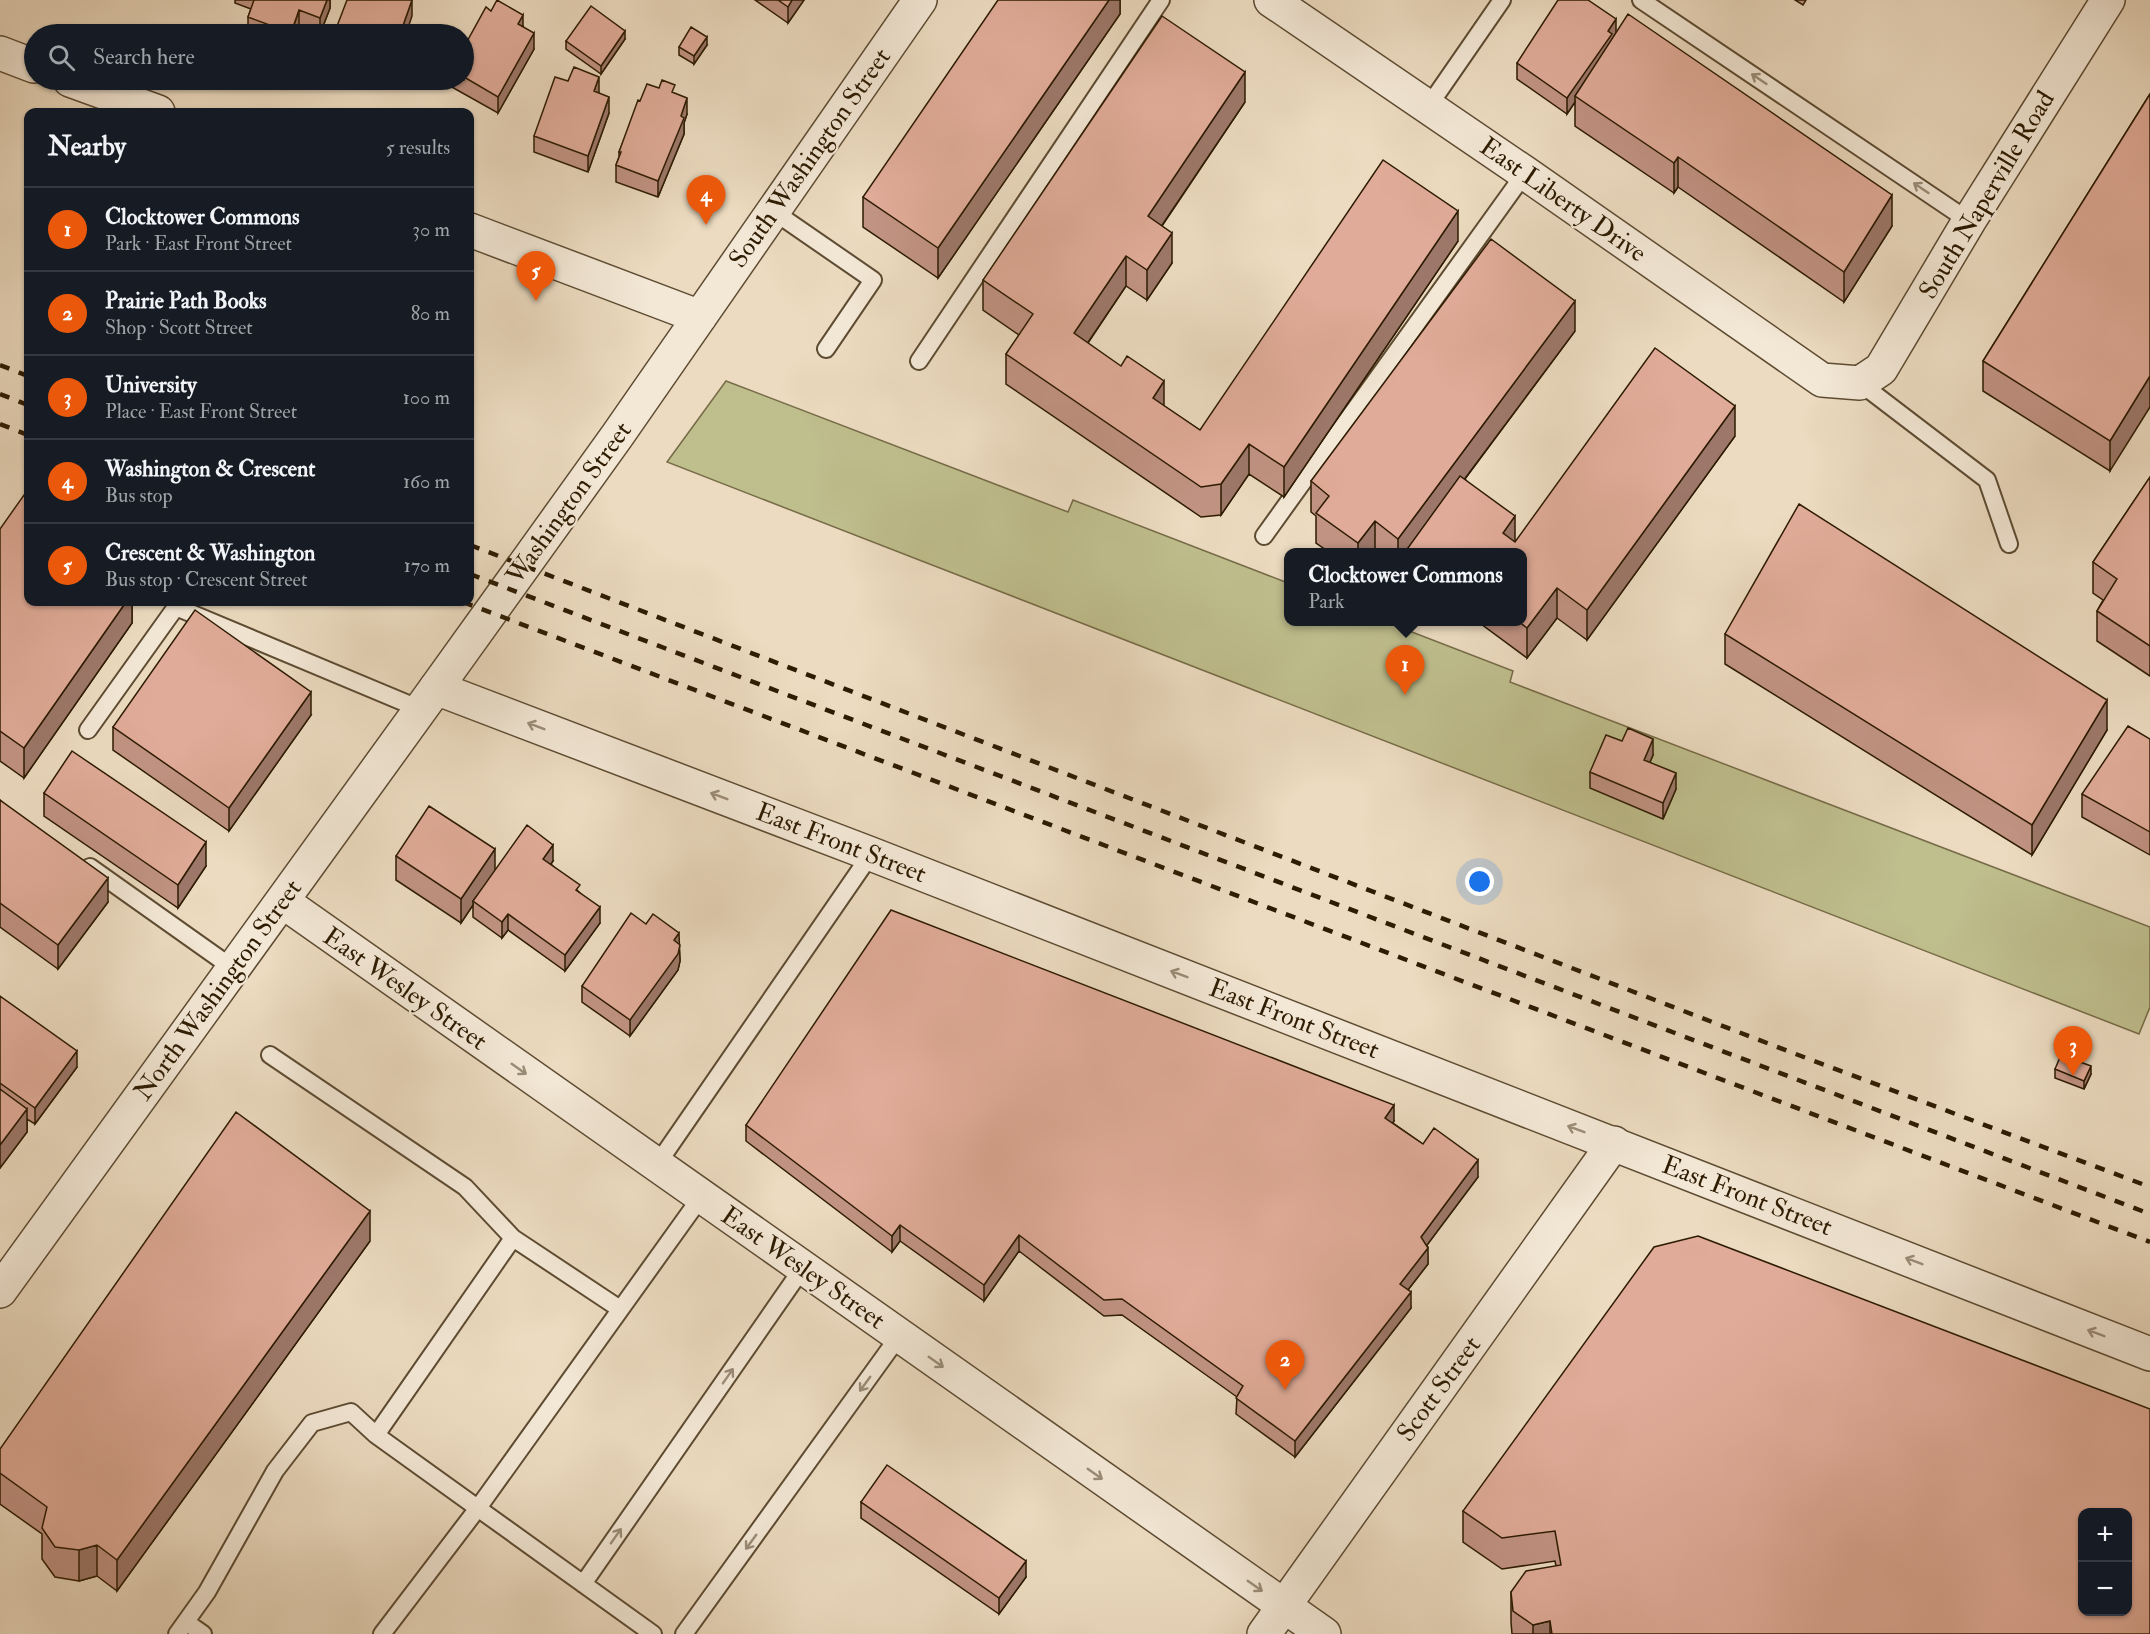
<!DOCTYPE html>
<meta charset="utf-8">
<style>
:root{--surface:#171b24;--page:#20242c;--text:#f1f3f6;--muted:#9ea1a6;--line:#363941;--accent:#ea580c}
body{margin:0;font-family:"IM FELL Double Pica",serif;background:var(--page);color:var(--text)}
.controls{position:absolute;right:18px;bottom:18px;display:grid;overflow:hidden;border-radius:12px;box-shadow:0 2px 4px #0004}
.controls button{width:54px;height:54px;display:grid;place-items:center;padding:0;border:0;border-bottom:2px solid var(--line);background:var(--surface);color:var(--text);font:30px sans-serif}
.you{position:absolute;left:1480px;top:882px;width:21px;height:21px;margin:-15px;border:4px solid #fff;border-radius:50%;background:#1a73e8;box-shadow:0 0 0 9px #1a73e833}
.badge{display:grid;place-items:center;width:39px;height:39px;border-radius:50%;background:var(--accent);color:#fff;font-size:20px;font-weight:700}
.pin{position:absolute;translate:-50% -50px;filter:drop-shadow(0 2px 3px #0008)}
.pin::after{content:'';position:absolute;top:32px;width:21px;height:18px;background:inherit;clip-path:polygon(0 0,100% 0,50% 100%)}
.popup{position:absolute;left:1284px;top:548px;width:243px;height:78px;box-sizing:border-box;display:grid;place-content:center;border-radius:12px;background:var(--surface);filter:drop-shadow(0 2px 4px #0005);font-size:20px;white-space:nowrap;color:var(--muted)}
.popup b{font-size:22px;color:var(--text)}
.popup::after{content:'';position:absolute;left:50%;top:100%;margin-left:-12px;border:12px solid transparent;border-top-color:var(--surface)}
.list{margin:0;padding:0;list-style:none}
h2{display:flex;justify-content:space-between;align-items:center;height:78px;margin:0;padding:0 24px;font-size:26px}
h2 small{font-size:20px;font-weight:400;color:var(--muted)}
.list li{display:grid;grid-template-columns:39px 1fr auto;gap:18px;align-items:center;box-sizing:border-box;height:84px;padding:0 24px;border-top:2px solid var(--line)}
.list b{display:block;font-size:22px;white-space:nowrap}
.list p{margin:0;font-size:20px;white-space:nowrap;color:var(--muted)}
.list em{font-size:20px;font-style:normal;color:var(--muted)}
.icon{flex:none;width:33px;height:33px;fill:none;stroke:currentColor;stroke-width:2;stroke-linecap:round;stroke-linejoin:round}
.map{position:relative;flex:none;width:2150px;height:1634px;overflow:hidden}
.search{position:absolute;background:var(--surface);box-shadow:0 2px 4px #0004;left:24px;top:24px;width:450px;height:66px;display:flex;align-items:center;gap:15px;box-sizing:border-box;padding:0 21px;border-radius:33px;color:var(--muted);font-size:22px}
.panel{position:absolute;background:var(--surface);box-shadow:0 2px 4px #0004;left:24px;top:108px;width:450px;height:498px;border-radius:12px}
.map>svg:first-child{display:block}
.green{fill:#bfbe8d;stroke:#766c48;stroke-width:1.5}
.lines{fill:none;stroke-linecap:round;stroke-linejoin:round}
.service-casing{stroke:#5d4b32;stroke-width:20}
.minor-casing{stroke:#5d4b32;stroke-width:36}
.tertiary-casing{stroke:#5d4b32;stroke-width:36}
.service{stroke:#f3e8d6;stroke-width:16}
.minor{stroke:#f3e8d6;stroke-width:33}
.tertiary{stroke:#f3e8d6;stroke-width:33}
.rail{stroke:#2d1b02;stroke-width:4.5;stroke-dasharray:10 10;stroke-linecap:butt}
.wall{fill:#c19383;stroke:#2d1b02;stroke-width:1.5}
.shaded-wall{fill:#9d786a;stroke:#2d1b02;stroke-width:1.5}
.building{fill:#e0ab98;stroke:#2d1b02;stroke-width:1.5;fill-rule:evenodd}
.oneway{stroke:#9a8c77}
.labels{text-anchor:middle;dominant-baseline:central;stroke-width:4.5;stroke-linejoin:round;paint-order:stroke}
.street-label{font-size:26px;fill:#2d1b02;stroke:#f3e8d6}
</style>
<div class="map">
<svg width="2150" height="1634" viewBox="0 0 2150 1634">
<rect width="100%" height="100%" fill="#ecdbc0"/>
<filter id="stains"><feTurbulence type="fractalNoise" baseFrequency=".00333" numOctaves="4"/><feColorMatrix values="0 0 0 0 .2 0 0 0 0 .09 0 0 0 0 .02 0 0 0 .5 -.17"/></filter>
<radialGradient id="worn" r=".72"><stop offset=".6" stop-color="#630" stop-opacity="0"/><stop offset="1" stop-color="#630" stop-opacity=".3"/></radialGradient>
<path class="green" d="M 726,381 L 1068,512 L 1073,500 L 1288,583 L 1288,622 L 1386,622 L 1513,671 L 1510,682 L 2150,927 L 2150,1007 L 2139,1034 L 667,462 Z"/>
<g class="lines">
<defs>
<path id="service" d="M 1641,0 L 1969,221
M 1428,107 L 1502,0
M 773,211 L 873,280 L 826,349
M 919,361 L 1161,0
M 1860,383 L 1987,480 L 2009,544
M 1264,536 L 1525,173
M 88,730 L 176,607 L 420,709
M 90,867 L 234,969
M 270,1055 L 465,1187 L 513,1238
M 656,1166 L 871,854
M 376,1435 L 653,1634
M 583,1584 L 802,1269
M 186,1622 L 203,1634
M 177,1634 L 207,1592 L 275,1471 L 312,1423 L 351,1412 L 376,1435 L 513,1238 L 620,1309
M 382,1634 L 478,1508 L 701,1197
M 684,1634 L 899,1336"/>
<path id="minor" d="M 1271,0 L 1525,173 L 1822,380 L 1860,383 L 1881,369 L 1969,221 L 2108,0
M 0,53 L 34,66
M 70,80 L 158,112
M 470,230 L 700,317
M 436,688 L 617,436 L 920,0
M 1264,1634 L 1614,1143"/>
<path id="tertiary" d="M 282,901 L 1324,1634
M 0,1291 L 436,688 L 871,854 L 2150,1354"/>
</defs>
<use href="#service" class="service-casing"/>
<use href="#minor" class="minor-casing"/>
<use href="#tertiary" class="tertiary-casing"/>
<use href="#service" class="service"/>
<use href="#minor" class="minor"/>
<use href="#tertiary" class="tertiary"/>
<path class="rail" d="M 0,365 L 28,376
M 0,394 L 28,405
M 0,424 L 28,435
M 470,545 L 1793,1053 L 2150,1187
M 470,574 L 2150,1214
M 463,602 L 2150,1242"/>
</g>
<path class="wall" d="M 235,0 L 330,0 L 330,8 L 320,34 L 299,27 L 296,34 L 253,34 L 248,33 L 248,17 L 251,9 L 235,3 Z
M 755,0 L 804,0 L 788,23 Z
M 1120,0 L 1120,14 L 938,278 L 863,227 L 863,197 Z
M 1795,0 L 1806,0 L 1803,5 Z
M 523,26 L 534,49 L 498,113 L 450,86 L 450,80 L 464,80 L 464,47 Z
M 1616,33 L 1892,226 L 1844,302 L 1678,187 L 1674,193 L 1575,126 L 1575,102 L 1567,114 L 1517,79 L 1517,63 Z
M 625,39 L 601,74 L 566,49 L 566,41 Z
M 707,45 L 694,64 L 679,55 L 679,47 Z
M 375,80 L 390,80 L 388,84 Z
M 599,93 L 609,113 L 588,172 L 534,152 L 534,136 Z
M 675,94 L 687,114 L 684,123 L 684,134 L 658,197 L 616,182 L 616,165 L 619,157 L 619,152 L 640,101 Z
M 2150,94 L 2110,471 L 1983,391 L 1983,361 Z
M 1245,102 L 1162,226 L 1172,263 L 1147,300 L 1126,286 L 1088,343 L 1164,406 L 1200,430 L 1458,241 L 1284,497 L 1249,474 L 1221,515 L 1201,517 L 1006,384 L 1006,354 L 1019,335 L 983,310 L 983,280 Z
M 1575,331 L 1465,479 L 1515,541 L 1735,436 L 1587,640 L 1557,618 L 1527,658 L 1477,621 L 1522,621 L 1522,552 L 1377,552 L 1375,551 L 1374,552 L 1329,552 L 1316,543 L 1316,516 L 1311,512 L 1311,481 Z
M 2150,477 L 2150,676 L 2097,641 L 2097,611 L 2103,600 L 2093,593 L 2093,562 Z
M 0,529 L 28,602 L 132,602 L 132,623 L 24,778 L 0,761 Z
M 1725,634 L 2107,730 L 2032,855 L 1725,664 Z
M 311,715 L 229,831 L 113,750 L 113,727 Z
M 2150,739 L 2150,855 L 2082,817 L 2082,794 Z
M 1653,755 L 1650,762 L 1676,789 L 1663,819 L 1590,788 L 1590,772 Z
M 44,793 L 206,866 L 178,908 L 44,816 Z
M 0,800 L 108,902 L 58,969 L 0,927 Z
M 396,856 L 495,871 L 553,861 L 551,864 L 580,893 L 600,923 L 565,971 L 508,930 L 502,938 L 473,917 L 473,905 L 461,923 L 396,880 Z
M 646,924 L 679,945 L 680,961 L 678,970 L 630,1036 L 582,1002 L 582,986 Z
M 0,997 L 77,1067 L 35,1124 L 27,1119 L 27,1132 L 0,1168 Z
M 2055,1069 L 2091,1074 L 2084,1089 L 2055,1078 Z
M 1394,1121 L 1393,1123 L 1423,1144 L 1478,1177 L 1427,1245 L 1428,1264 L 1408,1290 L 1411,1308 L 1295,1457 L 1236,1414 L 1237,1397 L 1122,1315 L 1104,1316 L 1019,1251 L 984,1301 L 900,1241 L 892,1252 L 746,1141 L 746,1125 Z
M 370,1241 L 117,1591 L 97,1576 L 79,1581 L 55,1577 L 42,1559 L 42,1534 L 0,1504 L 0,1449 Z
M 861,1502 L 1026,1577 L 999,1614 L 861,1518 Z
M 1463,1511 L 2150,1634 L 1512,1634 L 1511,1622 L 1511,1592 L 1556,1566 L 1555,1561 L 1502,1569 L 1463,1542 Z"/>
<path class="shaded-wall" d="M 327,0 L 330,0 L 330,8 L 320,34 L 320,18 Z
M 412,0 L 412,16 L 406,34 L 400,34 Z
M 792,0 L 804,0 L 788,23 L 788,7 Z
M 1109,0 L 1120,0 L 1120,14 L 938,278 L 938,248 Z
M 299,10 L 299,27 L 296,34 L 291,34 Z
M 523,15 L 523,31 L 518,24 Z
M 1616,19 L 1616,35 L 1575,96 L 1575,102 L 1567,114 L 1567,98 L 1608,31 Z
M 625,31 L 625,39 L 601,74 L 601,66 Z
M 534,33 L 534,49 L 498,113 L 498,97 Z
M 707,37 L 707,45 L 694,64 L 694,56 Z
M 1245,72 L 1245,102 L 1148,246 L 1148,216 Z
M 599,77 L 599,93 L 594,107 L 594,91 Z
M 609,97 L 609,113 L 588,172 L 588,156 Z
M 687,98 L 687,114 L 684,123 L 684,134 L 658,197 L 658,181 Z
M 1678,157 L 1678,187 L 1674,193 L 1674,163 Z
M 1892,195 L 1892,226 L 1844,302 L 1844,272 Z
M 1458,211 L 1458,241 L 1284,497 L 1284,467 Z
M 1172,233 L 1172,263 L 1147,300 L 1147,270 Z
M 1126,256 L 1126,286 L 1074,363 L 1074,333 Z
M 1575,301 L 1575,331 L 1410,552 L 1398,552 L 1398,539 Z
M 2150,376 L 2150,407 L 2110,471 L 2110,441 Z
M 1164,381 L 1164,411 L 1153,398 Z
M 1735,406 L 1735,436 L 1587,640 L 1587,610 Z
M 1249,444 L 1249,474 L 1221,515 L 1221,484 Z
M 1515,516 L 1515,546 L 1503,533 Z
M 1375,521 L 1375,551 L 1374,552 L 1358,552 L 1358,543 Z
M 1557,588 L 1557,618 L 1527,658 L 1527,628 Z
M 126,602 L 132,602 L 132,623 L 24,778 L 24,748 Z
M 311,692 L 311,715 L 229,831 L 229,808 Z
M 2107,700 L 2107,730 L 2032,855 L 2032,825 Z
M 1653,739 L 1653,755 L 1644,776 L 1644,760 Z
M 1676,773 L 1676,789 L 1663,819 L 1663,803 Z
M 206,842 L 206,866 L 178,908 L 178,885 Z
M 553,845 L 553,861 L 543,875 L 543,859 Z
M 495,849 L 495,873 L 473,901 L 473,905 L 461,923 L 461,899 Z
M 108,878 L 108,902 L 58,969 L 58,945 Z
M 600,907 L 600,923 L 565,971 L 565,955 Z
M 508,914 L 508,930 L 502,938 L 502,922 Z
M 679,933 L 680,961 L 678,970 L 630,1036 L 630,1020 L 674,940 Z
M 77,1051 L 77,1067 L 35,1124 L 35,1108 Z
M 2091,1066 L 2091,1074 L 2084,1089 L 2084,1081 Z
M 1394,1105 L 1394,1121 L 1385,1134 L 1385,1118 Z
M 27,1109 L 27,1132 L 0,1168 L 0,1145 Z
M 1478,1160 L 1478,1177 L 1421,1253 L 1421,1237 Z
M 370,1211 L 370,1241 L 117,1591 L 117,1560 Z
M 900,1225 L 900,1241 L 892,1252 L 892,1236 Z
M 1019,1235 L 1019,1251 L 984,1301 L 984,1285 Z
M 1428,1248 L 1428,1264 L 1400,1300 L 1400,1284 Z
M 1411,1292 L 1411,1308 L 1295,1457 L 1295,1441 Z
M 97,1545 L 97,1576 L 79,1581 L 79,1550 Z
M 1026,1561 L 1026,1577 L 999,1614 L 999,1598 Z
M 1550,1621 L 1550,1634 L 1533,1634 L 1533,1625 Z"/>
<path class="building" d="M 254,0 L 327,0 L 320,18 L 299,10 L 291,33 L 248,17 Z
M 347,0 L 412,0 L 400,34 L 334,34 Z
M 497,0 L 523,15 L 518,24 L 534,33 L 498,97 L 464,77 L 464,47 L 486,7 L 491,11 Z
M 778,0 L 792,0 L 788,7 Z
M 998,0 L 1109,0 L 938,248 L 863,197 Z
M 1558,0 L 1588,0 L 1616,19 L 1608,31 L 1612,34 L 1567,98 L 1517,63 Z
M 591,6 L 625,31 L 601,66 L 566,41 Z
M 1628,14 L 1892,195 L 1844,272 L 1678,157 L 1674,163 L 1575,96 Z
M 1162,16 L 1245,72 L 1148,216 L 1172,233 L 1147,270 L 1126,256 L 1074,333 L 1121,366 L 1127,356 L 1164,381 L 1153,398 L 1200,430 L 1383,160 L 1458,211 L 1284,467 L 1249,444 L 1221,484 L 1201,487 L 1006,354 L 1033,314 L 983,280 Z
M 691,27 L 707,37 L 694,56 L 679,47 Z
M 574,67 L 599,77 L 594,91 L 609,97 L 588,156 L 534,136 L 555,77 L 568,81 Z
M 662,80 L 675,85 L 672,92 L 687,98 L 681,116 L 684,118 L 658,181 L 616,165 L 621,152 L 619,152 L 638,100 L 640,101 L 647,84 L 659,88 Z
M 2150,94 L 2150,376 L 2110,441 L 1983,361 Z
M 1491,239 L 1575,301 L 1398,539 L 1375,521 L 1358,543 L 1316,513 L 1329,496 L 1311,481 Z
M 1655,348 L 1735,406 L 1587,610 L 1557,588 L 1527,628 L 1518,621 L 1522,621 L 1522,552 L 1405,552 L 1460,476 L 1515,516 L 1503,533 L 1515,542 Z
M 2150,477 L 2150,646 L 2097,611 L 2117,579 L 2093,562 Z
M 24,495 L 28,498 L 28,602 L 126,602 L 24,748 L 0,731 L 0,529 Z
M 1799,504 L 2107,700 L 2032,825 L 1725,634 Z
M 195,610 L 311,692 L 229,808 L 113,727 Z
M 2128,726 L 2150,739 L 2150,832 L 2082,794 Z
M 1628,728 L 1653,739 L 1644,760 L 1676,773 L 1663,803 L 1590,772 L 1606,735 L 1622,741 Z
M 72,751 L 206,842 L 178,885 L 44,793 Z
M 0,800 L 108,878 L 58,945 L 0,903 Z
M 429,806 L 495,849 L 461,899 L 396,856 Z
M 527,825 L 553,845 L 543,859 L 580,885 L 576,890 L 600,907 L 565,955 L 508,914 L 502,922 L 473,901 Z
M 891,910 L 1394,1105 L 1385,1118 L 1423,1144 L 1434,1128 L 1478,1160 L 1421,1237 L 1428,1248 L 1400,1284 L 1411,1292 L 1295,1441 L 1236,1398 L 1243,1386 L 1122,1299 L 1104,1300 L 1019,1235 L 984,1285 L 900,1225 L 892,1236 L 746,1125 Z
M 631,913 L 646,924 L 653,914 L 679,933 L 674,940 L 680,945 L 678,954 L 630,1020 L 582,986 Z
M 0,996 L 77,1051 L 35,1108 L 0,1083 Z
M 2061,1055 L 2091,1066 L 2084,1081 L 2055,1069 Z
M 0,1089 L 27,1109 L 0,1145 Z
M 236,1112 L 370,1211 L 117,1560 L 97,1545 L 79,1550 L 55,1547 L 42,1528 L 47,1507 L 0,1473 L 0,1449 Z
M 1698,1236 L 2150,1409 L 2150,1634 L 1552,1634 L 1550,1621 L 1533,1625 L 1513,1611 L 1511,1592 L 1526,1571 L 1561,1565 L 1555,1531 L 1502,1538 L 1463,1511 L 1654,1247 ZM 2082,1512 L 2127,1512 L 2127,1611 L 2082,1611 Z
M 887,1465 L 1026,1561 L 999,1598 L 861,1502 Z"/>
<defs><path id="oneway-shaft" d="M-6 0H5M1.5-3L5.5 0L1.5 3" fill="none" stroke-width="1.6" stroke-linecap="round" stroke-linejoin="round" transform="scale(1.5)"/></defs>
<g class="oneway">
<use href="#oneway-shaft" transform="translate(1759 79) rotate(-146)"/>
<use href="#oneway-shaft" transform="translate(1921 188) rotate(-146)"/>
<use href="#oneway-shaft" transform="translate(536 726) rotate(-159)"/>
<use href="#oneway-shaft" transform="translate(719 796) rotate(-159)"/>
<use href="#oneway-shaft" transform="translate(1179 974) rotate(-159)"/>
<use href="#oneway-shaft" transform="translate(519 1069) rotate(35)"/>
<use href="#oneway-shaft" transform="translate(1576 1129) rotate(-159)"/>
<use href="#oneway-shaft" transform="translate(1914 1261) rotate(-159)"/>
<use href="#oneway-shaft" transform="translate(2096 1333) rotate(-159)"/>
<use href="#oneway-shaft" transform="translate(936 1362) rotate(35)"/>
<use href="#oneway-shaft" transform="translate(728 1376) rotate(-55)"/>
<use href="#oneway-shaft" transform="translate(865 1384) rotate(126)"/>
<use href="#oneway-shaft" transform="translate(1095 1474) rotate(35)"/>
<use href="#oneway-shaft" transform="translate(616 1536) rotate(-55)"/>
<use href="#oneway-shaft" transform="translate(751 1542) rotate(126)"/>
<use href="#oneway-shaft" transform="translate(1255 1586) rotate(35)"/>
</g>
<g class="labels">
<g class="street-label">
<text transform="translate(810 158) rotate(-55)">South Washington Street</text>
<text transform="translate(1987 195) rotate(-59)">South Naperville Road</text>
<text transform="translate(1563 200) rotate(35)">East Liberty Drive</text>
<text transform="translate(569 503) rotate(-54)">Washington Street</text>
<text transform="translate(841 843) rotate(21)">East Front Street</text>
<text transform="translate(405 989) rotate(35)">East Wesley Street</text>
<text transform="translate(218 990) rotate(-54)">North Washington Street</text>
<text transform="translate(1294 1019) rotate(21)">East Front Street</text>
<text transform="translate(1747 1196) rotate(21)">East Front Street</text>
<text transform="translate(803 1268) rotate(35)">East Wesley Street</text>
<text transform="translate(1439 1389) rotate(-54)">Scott Street</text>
</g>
</g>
<rect width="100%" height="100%" filter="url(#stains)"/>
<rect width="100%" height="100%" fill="url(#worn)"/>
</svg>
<div class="controls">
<button>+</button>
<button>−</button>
</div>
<div class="you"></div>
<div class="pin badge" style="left:1405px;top:695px">1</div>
<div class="popup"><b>Clocktower Commons</b>Park</div>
<div class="pin badge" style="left:1285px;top:1390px">2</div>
<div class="pin badge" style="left:2073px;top:1076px">3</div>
<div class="pin badge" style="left:706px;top:225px">4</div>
<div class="pin badge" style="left:536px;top:301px">5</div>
<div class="search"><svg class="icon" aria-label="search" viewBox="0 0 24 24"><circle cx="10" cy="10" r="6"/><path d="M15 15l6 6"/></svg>Search here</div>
<section class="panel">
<h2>Nearby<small>5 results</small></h2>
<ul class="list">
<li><span class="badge">1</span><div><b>Clocktower Commons</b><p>Park · East Front Street</p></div><em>30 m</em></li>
<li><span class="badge">2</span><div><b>Prairie Path Books</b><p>Shop · Scott Street</p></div><em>80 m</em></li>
<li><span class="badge">3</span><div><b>University</b><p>Place · East Front Street</p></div><em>100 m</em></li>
<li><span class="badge">4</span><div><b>Washington &amp; Crescent</b><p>Bus stop</p></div><em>160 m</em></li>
<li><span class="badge">5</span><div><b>Crescent &amp; Washington</b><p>Bus stop · Crescent Street</p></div><em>170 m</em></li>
</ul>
</section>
</div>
